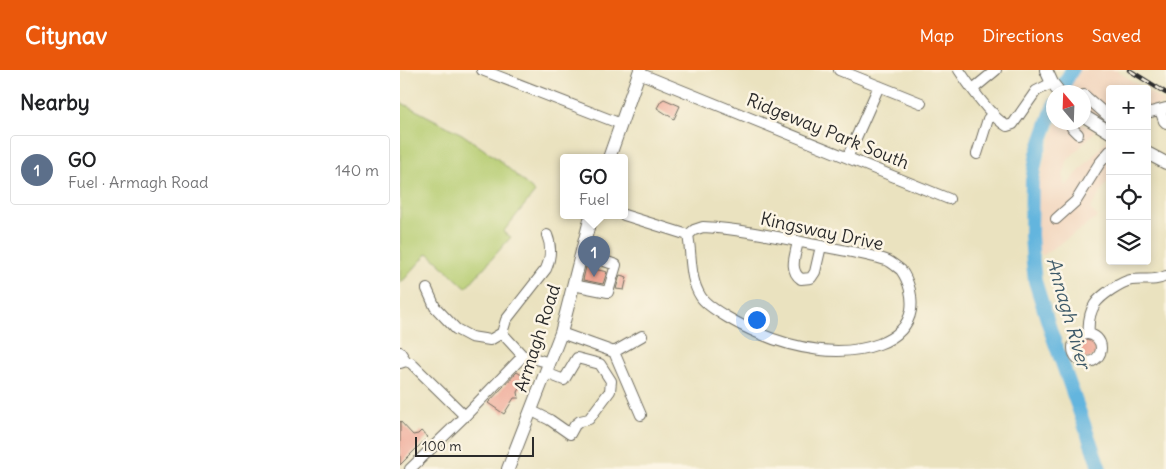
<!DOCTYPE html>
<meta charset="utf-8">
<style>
:root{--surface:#fff;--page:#f2f2f2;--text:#202124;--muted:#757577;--line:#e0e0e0;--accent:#ea580c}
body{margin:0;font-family:Delius,sans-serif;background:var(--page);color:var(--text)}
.controls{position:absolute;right:15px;top:15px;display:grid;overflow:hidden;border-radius:5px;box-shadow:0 2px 8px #0003}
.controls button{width:45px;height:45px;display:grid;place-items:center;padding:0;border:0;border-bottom:1px solid var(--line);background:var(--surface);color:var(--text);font:25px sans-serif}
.compass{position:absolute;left:646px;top:15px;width:45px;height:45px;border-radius:50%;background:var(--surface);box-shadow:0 2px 8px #0003;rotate:341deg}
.scale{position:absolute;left:15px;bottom:12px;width:119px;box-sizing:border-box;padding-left:5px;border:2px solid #2b2b2b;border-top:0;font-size:14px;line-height:18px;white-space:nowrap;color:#2b2b2b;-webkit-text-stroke:4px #fcf5e5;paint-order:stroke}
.you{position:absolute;left:356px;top:249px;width:18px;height:18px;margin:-12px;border:4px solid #fff;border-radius:50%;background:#1a73e8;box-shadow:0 0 0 8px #1a73e833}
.badge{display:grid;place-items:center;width:32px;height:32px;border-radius:50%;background:var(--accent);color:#fff;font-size:16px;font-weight:700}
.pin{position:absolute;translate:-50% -41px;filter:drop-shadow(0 1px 2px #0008)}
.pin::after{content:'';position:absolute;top:26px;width:18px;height:15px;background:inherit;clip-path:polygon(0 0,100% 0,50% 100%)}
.popup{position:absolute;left:160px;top:84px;width:68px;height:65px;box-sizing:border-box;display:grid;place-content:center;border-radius:5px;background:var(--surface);filter:drop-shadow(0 1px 4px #0005);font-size:16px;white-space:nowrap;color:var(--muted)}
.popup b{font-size:19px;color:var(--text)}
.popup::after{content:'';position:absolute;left:50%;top:100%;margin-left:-10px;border:10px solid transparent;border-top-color:var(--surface)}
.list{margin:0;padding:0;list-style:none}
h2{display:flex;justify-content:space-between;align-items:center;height:65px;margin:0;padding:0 20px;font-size:21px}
h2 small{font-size:16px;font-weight:400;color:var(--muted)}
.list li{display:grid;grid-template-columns:32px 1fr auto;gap:15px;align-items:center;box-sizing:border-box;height:70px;margin:0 10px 10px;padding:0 10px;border:1px solid var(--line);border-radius:5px}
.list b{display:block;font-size:19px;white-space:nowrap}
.list p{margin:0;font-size:16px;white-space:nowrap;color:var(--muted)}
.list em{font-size:16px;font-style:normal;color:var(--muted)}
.icon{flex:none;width:28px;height:28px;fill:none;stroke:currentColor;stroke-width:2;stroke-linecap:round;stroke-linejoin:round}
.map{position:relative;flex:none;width:766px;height:399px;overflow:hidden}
header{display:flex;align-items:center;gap:30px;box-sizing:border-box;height:70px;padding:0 25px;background:var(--accent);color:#fff}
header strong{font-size:24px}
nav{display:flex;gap:28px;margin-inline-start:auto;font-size:18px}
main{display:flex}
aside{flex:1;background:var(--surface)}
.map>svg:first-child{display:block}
.built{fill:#f2d5bd}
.green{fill:#b5cc71;stroke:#707c4e}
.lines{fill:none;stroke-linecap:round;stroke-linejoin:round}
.river{stroke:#63b5de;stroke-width:14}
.building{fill:#ec9785}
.minor-casing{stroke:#6e6b5f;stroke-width:12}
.major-casing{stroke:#6e6b5f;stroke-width:14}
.minor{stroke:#fff;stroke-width:10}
.major{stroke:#fff;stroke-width:12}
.rail-casing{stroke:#2b2b2b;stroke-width:4.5}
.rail{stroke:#fcf5e5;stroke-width:2.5;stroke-dasharray:8;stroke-linecap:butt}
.labels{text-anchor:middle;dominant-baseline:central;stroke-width:5;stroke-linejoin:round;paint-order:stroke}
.street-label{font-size:18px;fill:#2b2b2b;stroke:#fcf5e5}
.water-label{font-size:19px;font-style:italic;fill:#3f5b6a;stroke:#fcf5e5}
</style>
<header>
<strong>Citynav</strong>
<nav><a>Map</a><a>Directions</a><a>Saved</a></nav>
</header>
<main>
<aside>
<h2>Nearby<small></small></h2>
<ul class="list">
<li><span class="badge" style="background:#5c6f8a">1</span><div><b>GO</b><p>Fuel · Armagh Road</p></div><em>140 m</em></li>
</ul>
</aside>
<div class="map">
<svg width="766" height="399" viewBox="0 0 766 399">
<rect width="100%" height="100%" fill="#fcf5e5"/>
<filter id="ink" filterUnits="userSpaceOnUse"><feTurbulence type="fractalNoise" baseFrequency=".02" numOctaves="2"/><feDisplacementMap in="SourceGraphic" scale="10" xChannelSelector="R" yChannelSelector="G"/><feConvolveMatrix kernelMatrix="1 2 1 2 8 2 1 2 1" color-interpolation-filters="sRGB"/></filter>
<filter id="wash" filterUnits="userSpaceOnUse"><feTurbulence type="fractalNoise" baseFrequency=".0096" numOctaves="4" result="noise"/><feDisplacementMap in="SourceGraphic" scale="20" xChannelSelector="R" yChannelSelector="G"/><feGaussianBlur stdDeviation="1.12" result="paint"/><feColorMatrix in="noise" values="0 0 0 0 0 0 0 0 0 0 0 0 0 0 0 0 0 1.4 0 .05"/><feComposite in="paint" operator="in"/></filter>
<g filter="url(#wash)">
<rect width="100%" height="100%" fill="#eae2bf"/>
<path class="built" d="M 678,0 L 716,0 L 744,19 L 710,19 L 710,51 L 707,53 L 684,38 L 684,22 L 671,22 L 666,16 L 669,14 Z
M 747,21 L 766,33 L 747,38 Z
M 657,53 L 680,53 L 695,61 L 667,91 L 663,107 L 664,114 L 666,116 L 709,68 L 710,108 L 690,139 L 698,147 L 642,186 L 635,165 L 638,118 L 646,83 Z"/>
<path class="green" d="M 0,32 L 62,64 L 99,90 L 135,122 L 103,162 L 111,167 L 66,218 L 28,183 L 0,214 Z"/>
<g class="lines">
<path class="river" d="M 664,14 L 672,0
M 654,35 L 637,84 L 632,111 L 631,165 L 633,193 L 635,211 L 651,262 L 700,399"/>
</g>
<g id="blocks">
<path class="building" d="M 264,29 L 280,36 L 274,49 L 257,38 L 261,31 Z
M 186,197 L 207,202 L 203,214 L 183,210 Z
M 220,205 L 227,207 L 224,220 L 216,219 Z
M 684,268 L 689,271 L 693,270 L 697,275 L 695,285 L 689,289 L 682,288 L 676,280 L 677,274 Z
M 117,302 L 126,308 L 118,322 L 119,328 L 114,328 L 104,344 L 88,333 Z
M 0,351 L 13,365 L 18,364 L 21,361 L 28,367 L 0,395 Z"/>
</g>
</g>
<g filter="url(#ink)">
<use href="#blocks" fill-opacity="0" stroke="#6e6b5f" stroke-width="1"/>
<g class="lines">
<defs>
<path id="minor" d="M 82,0 L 221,54
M 439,0 L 521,33
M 559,0 C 569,15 592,48 607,56 L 613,54 L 636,21 L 652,13
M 239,3 L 549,129
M 573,19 L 596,0
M 684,25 L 710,48
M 760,40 L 764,51 L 766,53
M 747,43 L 766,38
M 673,52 L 672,58 L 678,64
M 577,84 L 588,49 L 593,43
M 448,86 L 479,16
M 224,145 L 288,165
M 656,149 L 676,131 L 699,94 L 710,81
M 303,157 C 345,159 386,169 426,177 C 446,181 467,184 486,190 C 490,191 497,197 501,200 C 509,211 513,227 511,240 C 508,257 495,268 479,274 C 441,288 395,279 358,263 C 344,257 309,239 301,227 C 289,209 292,186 288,165 L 294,160 Z
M 398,171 C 396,184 388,200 401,209 L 411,208 L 415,202 L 421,176
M 173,215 L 208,222 L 216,195 L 181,183
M 27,219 L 35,237 L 56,259 L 71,267 L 90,270 L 102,263
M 161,263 L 214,282 L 241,345
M 689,264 C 688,254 690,242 695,234 C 701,225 721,212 731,210 C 744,208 754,212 766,206
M673 278a14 14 0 1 1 28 0a14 14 0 1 1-28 0Z
M 0,282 L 6,291
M 214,282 L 242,266
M 123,286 L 102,263 L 106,250 L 146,199 C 151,187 152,177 147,165
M 0,293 L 6,291 L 11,293 L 65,346
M 132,341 L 150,350 L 170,364 L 175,355 L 180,351 L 189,349 L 210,321 L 211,311 L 200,294 L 177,288 L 164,310 L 146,303
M 10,399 L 65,346 L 123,286 L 126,286 L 150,293"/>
<path id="major" d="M 646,0 L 652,13 L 659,22
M 684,46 L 710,62
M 747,83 L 766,93
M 209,88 L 240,0
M 108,399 L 161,263 L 191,146"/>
</defs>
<use href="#minor" class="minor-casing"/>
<use href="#major" class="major-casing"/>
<use href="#minor" class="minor"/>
<use href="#major" class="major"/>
<defs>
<path id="rail" d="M 729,0 L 766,23"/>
</defs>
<use href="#rail" class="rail-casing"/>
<use href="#rail" class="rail"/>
</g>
</g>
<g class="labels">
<g class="street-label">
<text transform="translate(428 61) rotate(22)">Ridgeway Park South</text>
<text transform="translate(422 161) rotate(12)">Kingsway Drive</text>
<text transform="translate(137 268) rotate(-72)">Armagh Road</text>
</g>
<g class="water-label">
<text transform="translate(669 243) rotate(74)">Annagh River</text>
</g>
</g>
</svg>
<div class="controls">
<button>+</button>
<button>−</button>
<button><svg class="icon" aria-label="locate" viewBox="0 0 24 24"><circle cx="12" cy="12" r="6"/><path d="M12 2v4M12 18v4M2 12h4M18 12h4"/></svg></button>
<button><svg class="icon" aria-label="layers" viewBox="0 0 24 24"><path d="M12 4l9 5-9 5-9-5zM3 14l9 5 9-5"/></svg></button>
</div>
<svg class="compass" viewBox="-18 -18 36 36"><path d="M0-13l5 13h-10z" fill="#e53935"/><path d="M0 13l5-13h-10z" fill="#757577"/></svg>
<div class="scale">100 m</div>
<div class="you"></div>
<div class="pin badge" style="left:194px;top:207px;background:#5c6f8a">1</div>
<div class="popup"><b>GO</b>Fuel</div>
</div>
</main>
